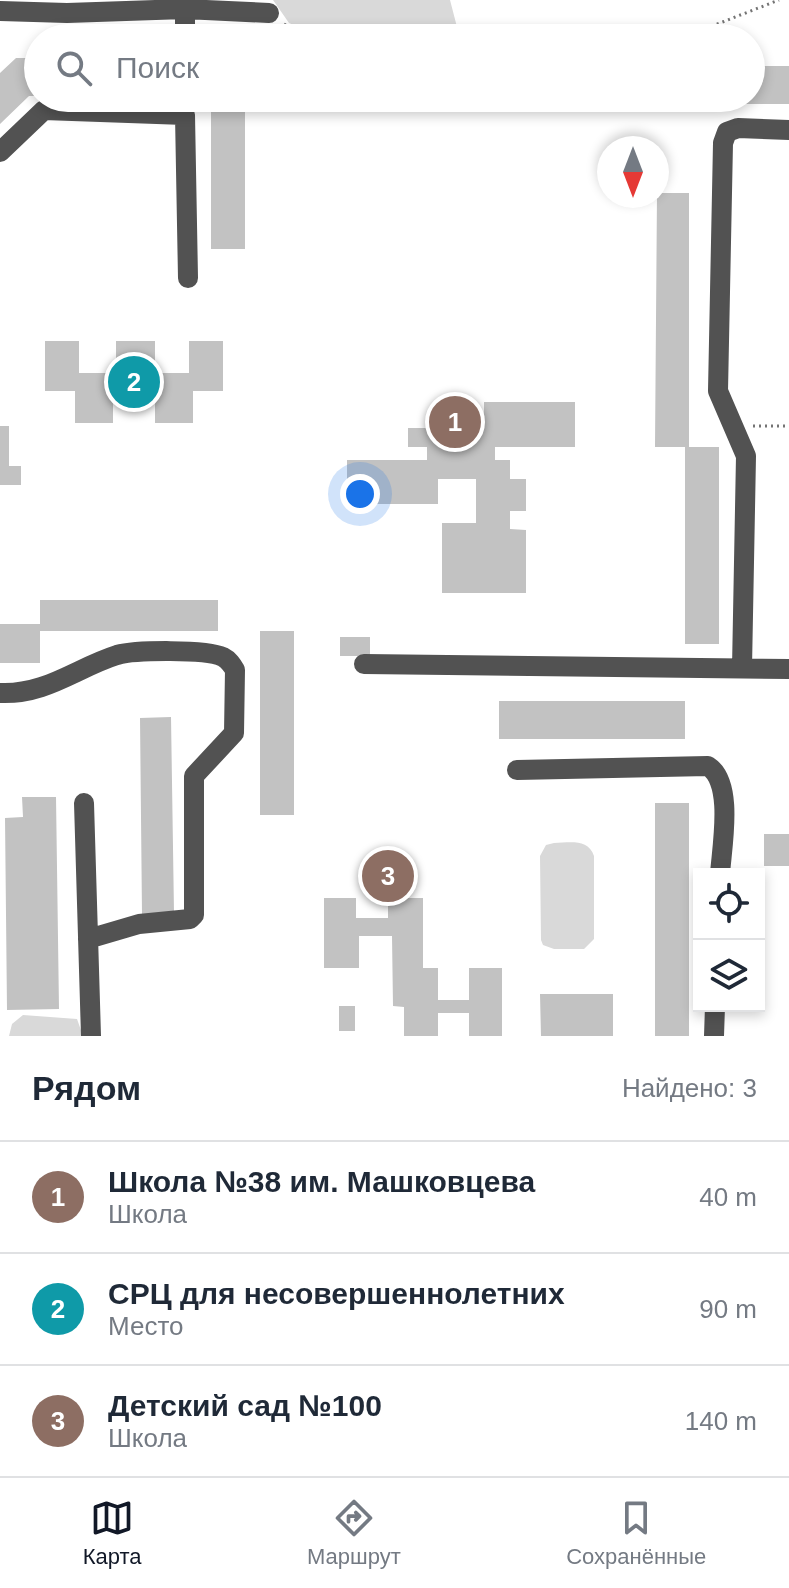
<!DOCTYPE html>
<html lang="ru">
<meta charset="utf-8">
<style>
:root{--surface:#fff;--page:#f6f6f7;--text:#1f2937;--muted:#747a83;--line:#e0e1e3;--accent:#111827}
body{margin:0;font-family:Arial,sans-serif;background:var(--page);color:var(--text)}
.controls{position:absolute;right:24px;bottom:24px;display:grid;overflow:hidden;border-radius:0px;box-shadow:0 4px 12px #0003}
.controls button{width:72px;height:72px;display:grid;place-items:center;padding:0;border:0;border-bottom:2px solid var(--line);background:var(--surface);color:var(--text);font:40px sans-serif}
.compass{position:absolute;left:597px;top:136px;width:72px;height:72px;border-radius:50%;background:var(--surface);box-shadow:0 4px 12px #0003;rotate:180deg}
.you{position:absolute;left:360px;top:494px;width:28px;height:28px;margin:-20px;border:6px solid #fff;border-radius:50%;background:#1a73e8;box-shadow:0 0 0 12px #1a73e833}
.badge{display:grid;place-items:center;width:52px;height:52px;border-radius:50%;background:var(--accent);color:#fff;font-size:26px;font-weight:700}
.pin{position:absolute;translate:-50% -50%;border:4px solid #fff;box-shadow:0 2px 8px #0006}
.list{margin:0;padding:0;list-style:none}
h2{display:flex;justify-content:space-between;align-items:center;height:104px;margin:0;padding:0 32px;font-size:34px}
h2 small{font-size:26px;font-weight:400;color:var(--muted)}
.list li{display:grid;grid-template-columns:52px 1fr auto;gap:24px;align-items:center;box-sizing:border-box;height:112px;padding:0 32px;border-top:2px solid var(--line)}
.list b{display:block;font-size:30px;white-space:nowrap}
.list p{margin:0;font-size:26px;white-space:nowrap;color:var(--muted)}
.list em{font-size:26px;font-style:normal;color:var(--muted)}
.icon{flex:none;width:44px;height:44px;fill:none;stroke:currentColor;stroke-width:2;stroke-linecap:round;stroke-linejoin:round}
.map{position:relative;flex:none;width:789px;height:1036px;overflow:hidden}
.search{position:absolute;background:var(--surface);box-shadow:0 4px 12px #0003;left:24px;right:24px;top:24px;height:88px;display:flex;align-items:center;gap:20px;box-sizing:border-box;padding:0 28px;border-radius:44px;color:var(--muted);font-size:30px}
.sheet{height:440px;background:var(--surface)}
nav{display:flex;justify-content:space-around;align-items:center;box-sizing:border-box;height:112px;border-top:2px solid var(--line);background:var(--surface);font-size:22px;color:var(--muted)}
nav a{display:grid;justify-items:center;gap:4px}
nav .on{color:var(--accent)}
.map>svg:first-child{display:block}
.green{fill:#d9d9d9}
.building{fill:#c2c2c2}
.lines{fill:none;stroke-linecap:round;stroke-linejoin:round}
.path{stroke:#747474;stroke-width:3;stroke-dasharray:2 4;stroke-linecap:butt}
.minor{stroke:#525252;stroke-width:20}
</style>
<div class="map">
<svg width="789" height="1036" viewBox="0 0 789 1036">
<rect width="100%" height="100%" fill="#fff"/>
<path class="green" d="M 273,0 L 450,0 L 457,27 L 448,32 L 428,33 L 305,30 L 289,23 Z
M 554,843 C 569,843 588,838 594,856 L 594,939 L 584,949 L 554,949 L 543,945 L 541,940 L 540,856 L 546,845 Z
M 23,1015 L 77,1019 L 83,1036 L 9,1036 L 12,1024 Z"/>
<path class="building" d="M 16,58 L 38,58 L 38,96 L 29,96 L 0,124 L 0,73 Z
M 751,66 L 789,66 L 789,104 L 704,104 L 704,98 L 751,98 Z
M 211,98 L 245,98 L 245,249 L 211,249 Z
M 657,193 L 689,193 L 689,447 L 719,447 L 719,644 L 685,644 L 685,447 L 655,447 Z
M 45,341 L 79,341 L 79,373 L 116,373 L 116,341 L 155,341 L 155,373 L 189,373 L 189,341 L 223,341 L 223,391 L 193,391 L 193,423 L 155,423 L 155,391 L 113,391 L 113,423 L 75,423 L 75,391 L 45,391 Z
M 484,402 L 575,402 L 575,447 L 495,447 L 495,460 L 510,460 L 510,479 L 526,479 L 526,511 L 510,511 L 510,529 L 526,530 L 526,593 L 442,593 L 442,523 L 476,523 L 476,479 L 438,479 L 438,504 L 347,504 L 347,460 L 427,460 L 427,447 L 408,447 L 408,428 L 484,428 Z
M 0,426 L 9,426 L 9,466 L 21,466 L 21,485 L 0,485 Z
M 40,600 L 218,600 L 218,631 L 40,631 L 40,663 L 0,663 L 0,624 L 40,624 Z
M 260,631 L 294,631 L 294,815 L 260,815 Z
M 340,637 L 370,637 L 370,656 L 340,656 Z
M 499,701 L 685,701 L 685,739 L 499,739 Z
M 171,717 L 174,913 L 142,914 L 140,718 Z
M 22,797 L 56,797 L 59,1009 L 7,1010 L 5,818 L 23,817 Z
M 655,803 L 689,803 L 689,1036 L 655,1036 Z
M 764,834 L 789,834 L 789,866 L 764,866 Z
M 324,898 L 356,898 L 356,918 L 388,918 L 388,898 L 423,898 L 423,968 L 438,968 L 438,1000 L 469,1000 L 469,968 L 502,968 L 502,1036 L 469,1036 L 469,1013 L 438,1013 L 438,1036 L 404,1036 L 404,1007 L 393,1006 L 392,936 L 359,936 L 359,968 L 324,968 Z
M 540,994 L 613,994 L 613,1036 L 541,1036 Z
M 339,1006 L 355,1006 L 355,1031 L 339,1031 Z"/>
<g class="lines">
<path class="path" d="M 284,24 L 302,36 L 668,36 L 707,28 L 779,0
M 753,426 L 789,426"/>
<path class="minor" d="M 185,9 L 185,38
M 0,11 L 67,13 L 185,9 L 269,13
M 0,152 L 44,110 L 185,115 L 188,278
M 364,664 L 789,669
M 742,668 L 746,456 L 718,391 L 723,143 L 727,132 L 738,128 L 789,130
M 0,693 C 46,695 76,668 117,655 C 135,650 206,649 223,657 C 229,660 232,665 235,670 L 234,733 L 194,776 L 194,915 L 190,919 L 139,924 L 88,939
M 517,770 L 708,766 C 734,783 722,845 720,874
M 84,803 L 91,1036
M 714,1036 L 715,1006"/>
</g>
</svg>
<div class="controls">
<button><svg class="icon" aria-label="locate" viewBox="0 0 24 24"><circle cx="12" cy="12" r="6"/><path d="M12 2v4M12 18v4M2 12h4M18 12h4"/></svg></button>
<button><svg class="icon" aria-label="layers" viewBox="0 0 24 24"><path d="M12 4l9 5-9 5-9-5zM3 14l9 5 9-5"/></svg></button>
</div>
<svg class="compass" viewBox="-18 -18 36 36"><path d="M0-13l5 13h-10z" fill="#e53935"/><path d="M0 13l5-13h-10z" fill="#747a83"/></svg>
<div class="you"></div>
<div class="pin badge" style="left:455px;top:422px;background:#8d6e63">1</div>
<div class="pin badge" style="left:134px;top:382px;background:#0f9aa8">2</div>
<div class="pin badge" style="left:388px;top:876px;background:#8d6e63">3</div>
<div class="search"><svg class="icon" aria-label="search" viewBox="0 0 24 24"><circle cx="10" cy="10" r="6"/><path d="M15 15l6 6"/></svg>Поиск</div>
</div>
<section class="sheet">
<h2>Рядом<small>Найдено: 3</small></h2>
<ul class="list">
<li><span class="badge" style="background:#8d6e63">1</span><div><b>Школа №38 им. Машковцева</b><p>Школа</p></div><em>40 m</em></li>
<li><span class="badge" style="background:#0f9aa8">2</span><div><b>СРЦ для несовершеннолетних</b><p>Место</p></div><em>90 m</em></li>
<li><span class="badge" style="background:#8d6e63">3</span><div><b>Детский сад №100</b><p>Школа</p></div><em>140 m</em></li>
</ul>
</section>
<nav>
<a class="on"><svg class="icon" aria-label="map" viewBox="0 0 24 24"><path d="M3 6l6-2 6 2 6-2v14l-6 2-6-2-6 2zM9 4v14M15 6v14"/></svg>Карта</a>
<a><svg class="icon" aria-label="directions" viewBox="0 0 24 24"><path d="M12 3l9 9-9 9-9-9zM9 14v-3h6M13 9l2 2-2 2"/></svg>Маршрут</a>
<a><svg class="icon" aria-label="saved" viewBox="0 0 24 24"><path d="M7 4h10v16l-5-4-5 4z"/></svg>Сохранённые</a>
</nav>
